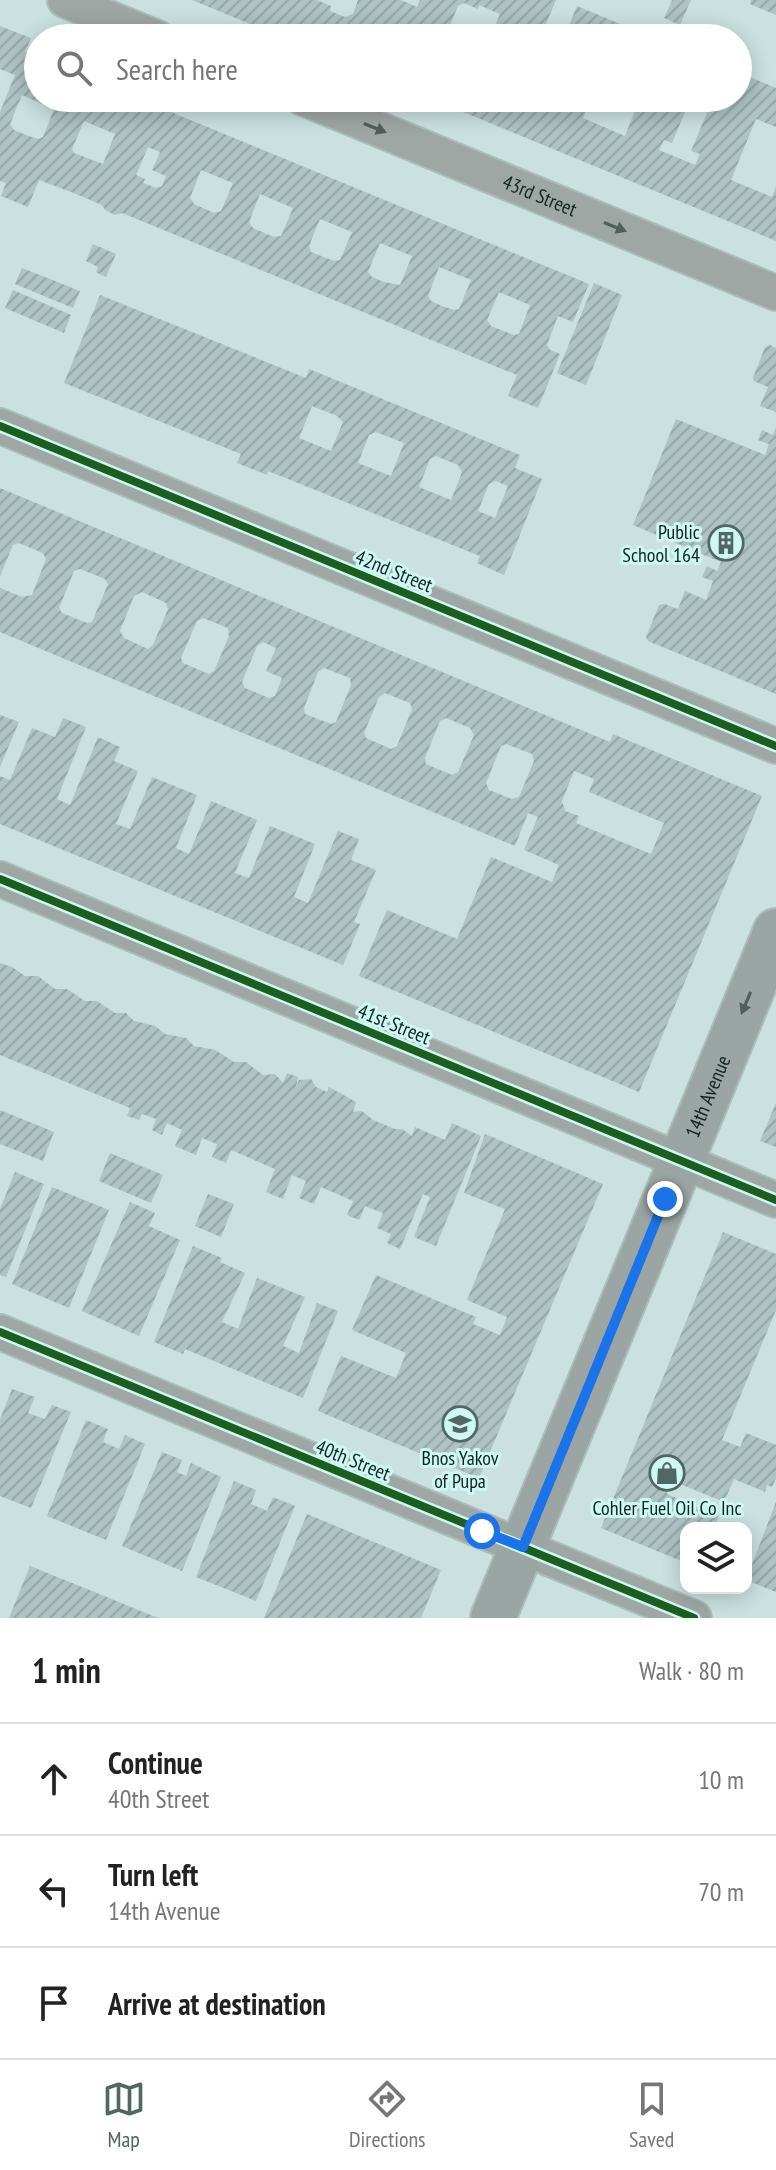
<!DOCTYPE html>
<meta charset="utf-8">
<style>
:root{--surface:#fff;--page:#f6f6f6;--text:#222;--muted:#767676;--line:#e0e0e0;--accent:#526664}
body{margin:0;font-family:"PT Sans Narrow",sans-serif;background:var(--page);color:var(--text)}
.controls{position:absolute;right:24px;bottom:24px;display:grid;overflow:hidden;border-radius:16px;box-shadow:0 4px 20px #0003}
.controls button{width:72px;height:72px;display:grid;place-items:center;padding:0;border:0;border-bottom:2px solid var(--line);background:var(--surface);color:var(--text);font:40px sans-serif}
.stop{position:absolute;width:24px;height:24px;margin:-18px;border:6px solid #1a73e8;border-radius:50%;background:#fff}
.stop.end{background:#1a73e8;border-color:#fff;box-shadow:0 2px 8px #0008}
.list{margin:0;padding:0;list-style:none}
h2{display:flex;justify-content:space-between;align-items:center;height:104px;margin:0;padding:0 32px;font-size:34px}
h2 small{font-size:26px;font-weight:400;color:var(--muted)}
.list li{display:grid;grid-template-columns:52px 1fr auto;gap:24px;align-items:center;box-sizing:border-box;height:112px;padding:0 32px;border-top:2px solid var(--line)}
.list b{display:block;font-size:30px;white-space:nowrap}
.list p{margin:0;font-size:26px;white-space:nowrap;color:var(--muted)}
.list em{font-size:26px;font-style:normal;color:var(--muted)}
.icon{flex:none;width:44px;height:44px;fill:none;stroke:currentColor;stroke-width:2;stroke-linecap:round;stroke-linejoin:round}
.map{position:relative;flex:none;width:776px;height:1618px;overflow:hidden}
.search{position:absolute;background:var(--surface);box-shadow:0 4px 20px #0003;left:24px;right:24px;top:24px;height:88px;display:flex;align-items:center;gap:20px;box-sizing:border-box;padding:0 28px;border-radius:44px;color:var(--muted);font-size:30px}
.sheet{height:440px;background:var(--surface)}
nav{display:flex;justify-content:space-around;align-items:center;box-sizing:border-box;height:112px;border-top:2px solid var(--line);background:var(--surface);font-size:22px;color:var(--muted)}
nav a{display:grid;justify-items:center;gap:4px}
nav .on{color:var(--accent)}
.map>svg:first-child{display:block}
.building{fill:url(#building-hatch);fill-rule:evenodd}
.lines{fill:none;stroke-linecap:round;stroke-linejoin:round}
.street-casing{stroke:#abbdbb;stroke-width:38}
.secondary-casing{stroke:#abbdbb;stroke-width:48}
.street{stroke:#9fa7a4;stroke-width:34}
.secondary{stroke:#9ba6a4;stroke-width:44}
.cycleway-casing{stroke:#cdf8f4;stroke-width:13}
.cycleway{stroke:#1b5e20;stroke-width:8}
.oneway{fill:#515e5c}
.oneway2{fill:#505e5c}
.route{stroke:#1a73e8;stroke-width:10}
.labels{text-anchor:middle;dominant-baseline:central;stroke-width:6;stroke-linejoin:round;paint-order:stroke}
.street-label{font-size:20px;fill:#122321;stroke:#cdf8f4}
.poi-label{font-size:20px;fill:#122321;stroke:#cdf8f4}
</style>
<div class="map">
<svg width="776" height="1618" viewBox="0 0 776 1618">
<defs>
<pattern id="building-hatch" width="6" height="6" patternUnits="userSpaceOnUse" patternTransform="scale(2)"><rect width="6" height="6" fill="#aec3c4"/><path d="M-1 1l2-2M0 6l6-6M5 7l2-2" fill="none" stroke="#95a7a8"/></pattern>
</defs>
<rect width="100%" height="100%" fill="#cae1df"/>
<path class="building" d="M 192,0 L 317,0 L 331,6 L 330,11 L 345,17 L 353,14 L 358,0 L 401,0 L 417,7 L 420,0 L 556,0 L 540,38 L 490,38 L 500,14 L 479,5 L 478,9 L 464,3 L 458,6 L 445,38 L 404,38 L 405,36 L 386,29 L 382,38 L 284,38 Z
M 672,0 L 691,0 L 680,25 L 664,18 Z
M 751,0 L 776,0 L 776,15 L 750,4 Z
M 577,6 L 654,38 L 564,38 Z
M 0,26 L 31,38 L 25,52 L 38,58 L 38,98 L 137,98 L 589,284 L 573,322 L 558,316 L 547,345 L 550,350 L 560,354 L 538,408 L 508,396 L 517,375 L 122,213 L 115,215 L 105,210 L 102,205 L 71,192 L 39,180 L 28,207 L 1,196 L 6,183 L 0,181 L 0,112 L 15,75 L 0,69 ZM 22,95 L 54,109 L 43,137 L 38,139 L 26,135 L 14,130 L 10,124 ZM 84,121 L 115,134 L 103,164 L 74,153 L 72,149 ZM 148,147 L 160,152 L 152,170 L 166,176 L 162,186 L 156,188 L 143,183 L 145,179 L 136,175 ZM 201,170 L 233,183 L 221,211 L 214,213 L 194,204 L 190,198 ZM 260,194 L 293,208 L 281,236 L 274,237 L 253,228 L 249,222 ZM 320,219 L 352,232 L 340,260 L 334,261 L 311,252 L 309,246 ZM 380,243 L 412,256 L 400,285 L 384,282 L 372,277 L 368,272 ZM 439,267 L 471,280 L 459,309 L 454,310 L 442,306 L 431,301 L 428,296 ZM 499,292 L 530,305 L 519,334 L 514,335 L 491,326 L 487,320 Z
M 738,72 L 776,88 L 776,127 L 756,119 L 731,180 L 772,197 L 776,186 L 776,241 L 439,102 L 441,98 L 591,98 L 583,118 L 625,136 L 640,98 L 691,98 L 672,143 L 664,140 L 659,150 L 695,165 L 700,154 L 691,151 L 713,98 L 738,98 Z
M 93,244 L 116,254 L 106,277 L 96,272 L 98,267 L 86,261 Z
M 22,268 L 80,291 L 73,308 L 15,284 Z
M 594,283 L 622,295 L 586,385 L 557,373 Z
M 13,290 L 71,315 L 64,333 L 5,308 Z
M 100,295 L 306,378 L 309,369 L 520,455 L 515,468 L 542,479 L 504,575 L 477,563 L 480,556 L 268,471 L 267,475 L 237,463 L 241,454 L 64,383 ZM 312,406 L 337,416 L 343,422 L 331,451 L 299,438 ZM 376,432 L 404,443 L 391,476 L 358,463 L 369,435 ZM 436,456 L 458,465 L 462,472 L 451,500 L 419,487 L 430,459 ZM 496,481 L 508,486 L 495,518 L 478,511 L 489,484 Z
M 770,345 L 776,348 L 776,412 L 760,406 L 768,387 L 754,381 L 753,378 L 765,347 Z
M 676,419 L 765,455 L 769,444 L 758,440 L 762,430 L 773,435 L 776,427 L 776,694 L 648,641 L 646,637 L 659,605 L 664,604 L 678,609 L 685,591 L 706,600 L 713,581 L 702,577 L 707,566 L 717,571 L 721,562 L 633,525 Z
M 0,488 L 610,742 L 613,734 L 762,796 L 639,1092 L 359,976 L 387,910 L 457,939 L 491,857 L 552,882 L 559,865 L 524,850 L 538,817 L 528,813 L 515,846 L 0,632 L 0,588 L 22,597 L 32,595 L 46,559 L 43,553 L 19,543 L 13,545 L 0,576 ZM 80,569 L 105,579 L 108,584 L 92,622 L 87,623 L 62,613 L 59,608 L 74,571 ZM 142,592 L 166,603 L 168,609 L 153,645 L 148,649 L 124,638 L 120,631 L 134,596 ZM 203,618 L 228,628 L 229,636 L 214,671 L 209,674 L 183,663 L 181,658 L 197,621 ZM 263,642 L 276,648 L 266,671 L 282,678 L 275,696 L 269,698 L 245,688 L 242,682 L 257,646 ZM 324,668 L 350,678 L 351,685 L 336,722 L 331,724 L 305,714 L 304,708 L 318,672 ZM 385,693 L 410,703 L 412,709 L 397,746 L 391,749 L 366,738 L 364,733 L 379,697 ZM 446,718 L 470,728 L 474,735 L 458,772 L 452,775 L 426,764 L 425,758 L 440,721 ZM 506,744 L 532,754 L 534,761 L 519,797 L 512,799 L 489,790 L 486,783 L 501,746 ZM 574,771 L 594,779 L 589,792 L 664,823 L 651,854 L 576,823 L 579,816 L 565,811 L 562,801 Z
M 0,715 L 19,722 L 0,767 Z
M 63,718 L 86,727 L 57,799 L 70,805 L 98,737 L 120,747 L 114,761 L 138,771 L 116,824 L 130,829 L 152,777 L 197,795 L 176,848 L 189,854 L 211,801 L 257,820 L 235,873 L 249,878 L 270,826 L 293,835 L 315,844 L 294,897 L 308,903 L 338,831 L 359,839 L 351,860 L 376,870 L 354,922 L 360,924 L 343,965 L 0,824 L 0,776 L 10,780 L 32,728 L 55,737 Z
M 0,963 L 12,967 L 25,976 L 38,976 L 55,989 L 67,989 L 85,1001 L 97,1001 L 115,1013 L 126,1013 L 134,1021 L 155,1026 L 165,1034 L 186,1038 L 194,1046 L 215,1050 L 234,1062 L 246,1062 L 263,1075 L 275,1074 L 283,1083 L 287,1073 L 298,1077 L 296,1088 L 299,1080 L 311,1079 L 316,1087 L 327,1092 L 329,1087 L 356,1102 L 353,1112 L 362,1111 L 373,1120 L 395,1129 L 402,1129 L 412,1136 L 415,1127 L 445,1140 L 452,1123 L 481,1136 L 436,1246 L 414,1237 L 430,1197 L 423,1194 L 400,1249 L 387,1243 L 391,1234 L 377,1228 L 383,1213 L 380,1212 L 365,1206 L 359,1220 L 347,1215 L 353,1201 L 321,1187 L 314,1204 L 299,1198 L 306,1181 L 292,1175 L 283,1199 L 266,1192 L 275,1169 L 231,1150 L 226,1163 L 212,1157 L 217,1144 L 202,1138 L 196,1155 L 175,1146 L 182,1130 L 167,1123 L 162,1135 L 152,1130 L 156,1119 L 142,1114 L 139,1120 L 127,1116 L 130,1108 L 0,1055 Z
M 776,1103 L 776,1147 L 760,1141 Z
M 0,1110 L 54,1132 L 43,1161 L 0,1144 Z
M 485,1134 L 603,1184 L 479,1478 L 318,1411 L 341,1356 L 396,1378 L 406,1353 L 352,1330 L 376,1275 L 476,1317 L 473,1324 L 500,1335 L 507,1317 L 467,1300 L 505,1209 L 464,1193 Z
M 110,1153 L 163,1175 L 151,1203 L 99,1181 Z
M 15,1172 L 44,1184 L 6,1277 L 0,1275 L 0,1209 Z
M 52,1187 L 109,1210 L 69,1308 L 12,1284 Z
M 208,1194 L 234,1204 L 221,1237 L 195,1226 Z
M 130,1202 L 155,1213 L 149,1226 L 180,1240 L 139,1336 L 82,1311 Z
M 723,1232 L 776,1254 L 776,1310 L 722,1440 L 740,1447 L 746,1433 L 776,1445 L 776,1478 L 772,1487 L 767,1485 L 765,1492 L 734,1479 L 724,1502 L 673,1481 L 667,1486 L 667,1494 L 719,1516 L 714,1528 L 686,1528 L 686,1563 L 601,1528 Z
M 193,1246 L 222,1258 L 220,1262 L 245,1273 L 222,1322 L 238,1329 L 257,1278 L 305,1297 L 283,1346 L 299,1353 L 317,1303 L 338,1311 L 303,1398 L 185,1349 L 183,1354 L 154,1342 Z
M 12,1389 L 35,1397 L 28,1413 L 45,1419 L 52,1405 L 71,1412 L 31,1508 L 0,1496 L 0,1419 Z
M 86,1420 L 108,1429 L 103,1442 L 119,1449 L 125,1435 L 145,1444 L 106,1540 L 47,1516 Z
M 162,1452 L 182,1460 L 177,1472 L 186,1476 L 191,1463 L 221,1477 L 182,1571 L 122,1546 Z
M 234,1481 L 256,1490 L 251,1504 L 267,1511 L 273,1497 L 295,1506 L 256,1601 L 196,1577 Z
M 776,1502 L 776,1592 L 746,1580 Z
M 307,1514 L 441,1570 L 421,1618 L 264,1618 Z
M 30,1566 L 87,1589 L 158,1618 L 9,1618 Z"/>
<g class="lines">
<defs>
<g id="street">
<path d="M 65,0 L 157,38"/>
<path id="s1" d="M 303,98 L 776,293"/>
<path d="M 0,426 L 776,746"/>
<path d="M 0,879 L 776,1200"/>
<path d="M 0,1332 L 694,1618"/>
</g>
<g id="secondary">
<path id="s2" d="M 493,1618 L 776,931"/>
</g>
</defs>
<use href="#street" class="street-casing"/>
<use href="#secondary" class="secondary-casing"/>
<use href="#street" class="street"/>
<use href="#secondary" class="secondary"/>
<defs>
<path id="cycleway" d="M 0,426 L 776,746
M 0,879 L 776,1200
M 0,1332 L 694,1618"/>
</defs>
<use href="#cycleway" class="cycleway-casing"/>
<use href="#cycleway" class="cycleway"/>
</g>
<defs><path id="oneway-solid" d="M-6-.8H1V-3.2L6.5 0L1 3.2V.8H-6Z" transform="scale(2)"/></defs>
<g class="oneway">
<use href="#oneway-solid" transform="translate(375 128) rotate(22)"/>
<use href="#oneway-solid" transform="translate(615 227) rotate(22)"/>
</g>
<use class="oneway2" href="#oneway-solid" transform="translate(746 1003) rotate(113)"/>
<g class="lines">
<path class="route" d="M 482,1531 L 523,1547 L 665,1199"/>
</g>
<defs>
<symbol id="building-ring" viewBox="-11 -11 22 22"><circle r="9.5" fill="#cdf8f4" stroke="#526664" stroke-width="1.5"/><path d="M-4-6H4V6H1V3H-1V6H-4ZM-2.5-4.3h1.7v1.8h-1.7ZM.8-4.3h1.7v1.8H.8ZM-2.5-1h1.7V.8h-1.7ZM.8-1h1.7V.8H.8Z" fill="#526664"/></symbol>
<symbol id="school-ring" viewBox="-11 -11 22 22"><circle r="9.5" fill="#cdf8f4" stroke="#526664" stroke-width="1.5"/><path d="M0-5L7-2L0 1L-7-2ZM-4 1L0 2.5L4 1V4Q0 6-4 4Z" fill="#526664"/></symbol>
<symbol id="shop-ring" viewBox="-11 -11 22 22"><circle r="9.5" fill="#cdf8f4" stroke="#526664" stroke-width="1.5"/><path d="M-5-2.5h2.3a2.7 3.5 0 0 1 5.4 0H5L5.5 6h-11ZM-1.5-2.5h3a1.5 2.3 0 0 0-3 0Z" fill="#526664"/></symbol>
</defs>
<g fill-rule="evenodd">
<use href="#building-ring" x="706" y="523" width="40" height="40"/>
<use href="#school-ring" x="440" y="1404" width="40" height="40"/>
<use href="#shop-ring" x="647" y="1453" width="40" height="40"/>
</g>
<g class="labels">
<g class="street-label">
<text stroke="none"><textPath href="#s1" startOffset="256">43rd Street</textPath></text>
<text transform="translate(394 571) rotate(22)">42nd Street</text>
<text transform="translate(394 1024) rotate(22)">41st Street</text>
<text stroke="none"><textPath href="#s2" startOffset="564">14th Avenue</textPath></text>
<text transform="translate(353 1460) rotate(22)">40th Street</text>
</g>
<g class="poi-label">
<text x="700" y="532" text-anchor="end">Public<tspan x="700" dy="23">School 164</tspan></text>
<text x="460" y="1458">Bnos Yakov<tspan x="460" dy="23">of Pupa</tspan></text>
<text x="667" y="1508">Cohler Fuel Oil Co Inc</text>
</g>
</g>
</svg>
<div class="controls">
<button><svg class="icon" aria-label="layers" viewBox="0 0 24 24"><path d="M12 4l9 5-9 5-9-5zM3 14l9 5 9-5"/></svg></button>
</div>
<div class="stop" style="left:482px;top:1531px"></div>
<div class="stop end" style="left:665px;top:1199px"></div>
<div class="search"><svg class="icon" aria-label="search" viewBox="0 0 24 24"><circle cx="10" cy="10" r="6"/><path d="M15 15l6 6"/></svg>Search here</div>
</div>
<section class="sheet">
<h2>1 min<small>Walk · 80 m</small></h2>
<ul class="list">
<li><svg class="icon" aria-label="ahead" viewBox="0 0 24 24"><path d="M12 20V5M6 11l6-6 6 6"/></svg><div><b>Continue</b><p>40th Street</p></div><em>10 m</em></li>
<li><svg class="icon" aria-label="left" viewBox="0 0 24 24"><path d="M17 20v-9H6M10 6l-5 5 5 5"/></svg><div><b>Turn left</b><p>14th Avenue</p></div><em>70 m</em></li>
<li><svg class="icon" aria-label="arrive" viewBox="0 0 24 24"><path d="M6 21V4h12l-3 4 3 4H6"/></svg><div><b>Arrive at destination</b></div></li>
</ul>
</section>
<nav>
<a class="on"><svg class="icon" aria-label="map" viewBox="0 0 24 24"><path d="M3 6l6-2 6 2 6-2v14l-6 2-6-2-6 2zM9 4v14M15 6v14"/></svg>Map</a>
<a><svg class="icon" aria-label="directions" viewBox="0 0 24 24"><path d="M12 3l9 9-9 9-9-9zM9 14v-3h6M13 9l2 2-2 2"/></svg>Directions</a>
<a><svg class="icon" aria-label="saved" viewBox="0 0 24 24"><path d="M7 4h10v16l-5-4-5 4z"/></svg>Saved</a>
</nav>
